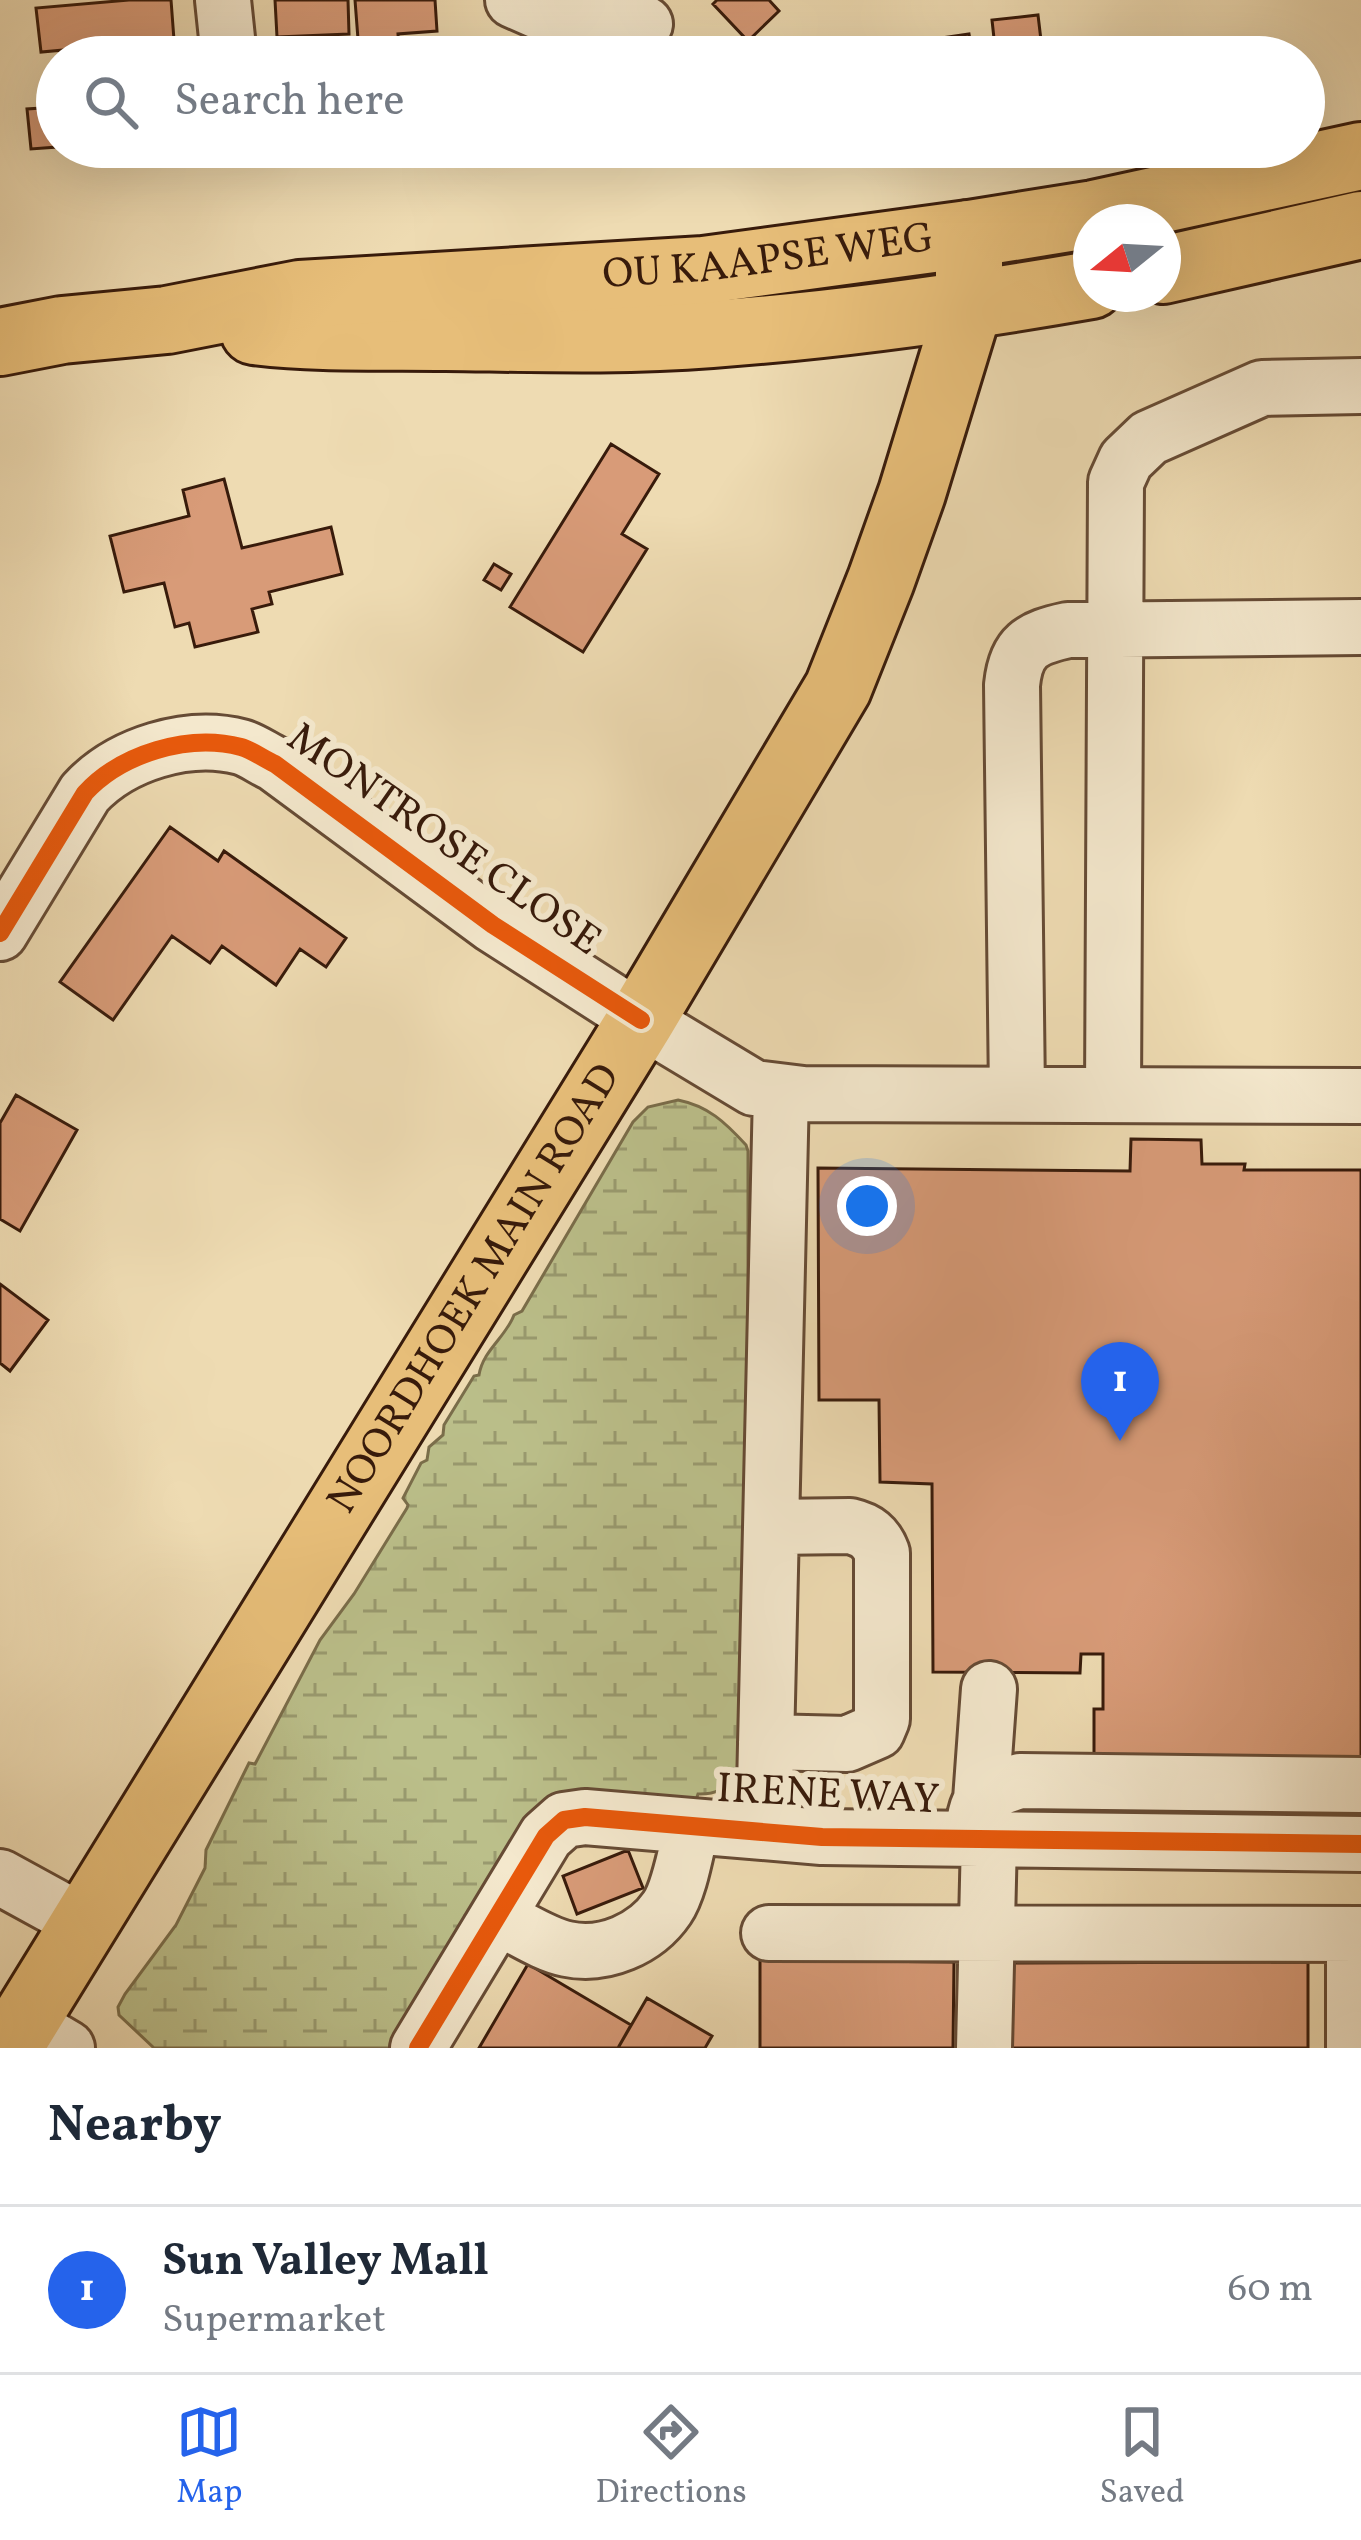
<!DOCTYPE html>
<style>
:root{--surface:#fff;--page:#f2f2f3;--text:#1f2937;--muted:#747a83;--line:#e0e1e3;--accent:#2563eb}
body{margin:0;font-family:Vollkorn,serif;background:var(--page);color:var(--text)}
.compass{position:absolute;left:1073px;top:204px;width:108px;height:108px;border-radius:50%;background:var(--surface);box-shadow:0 12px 48px #0002;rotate:252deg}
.you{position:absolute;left:867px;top:1206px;width:42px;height:42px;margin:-30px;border:9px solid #fff;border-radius:50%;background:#1a73e8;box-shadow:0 0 0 18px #1a73e833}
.badge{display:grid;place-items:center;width:78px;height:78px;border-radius:50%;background:var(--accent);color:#fff;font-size:39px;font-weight:700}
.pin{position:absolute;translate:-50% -99px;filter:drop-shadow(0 3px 6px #0008)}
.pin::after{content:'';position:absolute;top:63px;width:42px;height:36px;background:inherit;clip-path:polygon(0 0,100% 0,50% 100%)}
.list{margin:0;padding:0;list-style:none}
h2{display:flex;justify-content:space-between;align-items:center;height:156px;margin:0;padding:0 48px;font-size:51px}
h2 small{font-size:39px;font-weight:400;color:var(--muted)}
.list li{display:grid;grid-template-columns:78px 1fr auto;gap:36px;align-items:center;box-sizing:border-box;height:168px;padding:0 48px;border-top:3px solid var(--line)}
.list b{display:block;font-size:45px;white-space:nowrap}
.list p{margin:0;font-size:39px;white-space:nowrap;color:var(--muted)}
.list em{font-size:39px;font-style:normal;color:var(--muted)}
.icon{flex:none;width:66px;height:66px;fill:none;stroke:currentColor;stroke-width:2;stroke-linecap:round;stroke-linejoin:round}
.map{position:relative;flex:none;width:1361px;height:2048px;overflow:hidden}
.search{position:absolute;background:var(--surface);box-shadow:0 12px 48px #0002;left:36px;right:36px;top:36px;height:132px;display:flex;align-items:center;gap:30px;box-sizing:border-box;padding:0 42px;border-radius:66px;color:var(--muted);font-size:45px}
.sheet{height:324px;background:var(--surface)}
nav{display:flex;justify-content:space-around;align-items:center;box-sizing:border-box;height:168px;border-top:3px solid var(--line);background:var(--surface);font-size:33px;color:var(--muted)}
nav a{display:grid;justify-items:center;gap:6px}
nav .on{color:var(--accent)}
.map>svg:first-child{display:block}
.wetland{fill:url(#wetland-marsh);stroke:#7a6d4a;stroke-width:3}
.building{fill:#d89b78;stroke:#381b0b;stroke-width:3}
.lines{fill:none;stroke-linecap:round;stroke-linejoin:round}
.minor-casing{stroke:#664b35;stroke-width:60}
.major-casing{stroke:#381b0b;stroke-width:72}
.minor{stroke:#f4e8cd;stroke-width:54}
.major{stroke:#e7be79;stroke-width:66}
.cycleway-casing{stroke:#f4e8cd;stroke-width:26}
.cycleway{stroke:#e8590c;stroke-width:18}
.labels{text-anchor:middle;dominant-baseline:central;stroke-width:12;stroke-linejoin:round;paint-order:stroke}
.street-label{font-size:42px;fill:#381b0b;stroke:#f4e8cd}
</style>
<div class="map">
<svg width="1361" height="2048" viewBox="0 0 1361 2048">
<defs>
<pattern id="wetland-marsh" width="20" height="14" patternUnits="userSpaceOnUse" patternTransform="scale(3)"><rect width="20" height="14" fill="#bbbf8a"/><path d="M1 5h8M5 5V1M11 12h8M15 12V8" fill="none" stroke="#999a6f"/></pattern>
</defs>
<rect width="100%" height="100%" fill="#eedbb2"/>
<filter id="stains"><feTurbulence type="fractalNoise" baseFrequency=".00167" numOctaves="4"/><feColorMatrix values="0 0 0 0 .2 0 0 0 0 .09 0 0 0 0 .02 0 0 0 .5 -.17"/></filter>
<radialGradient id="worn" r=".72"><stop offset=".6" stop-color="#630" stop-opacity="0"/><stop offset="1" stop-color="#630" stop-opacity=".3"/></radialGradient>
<path class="wetland" d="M 678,1100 C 708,1106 725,1122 746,1145 L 748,1151 L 748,1757 C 739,1780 724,1795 698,1794 L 695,1803 L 603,1796 L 407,2048 L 154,2048 L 119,2015 L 118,2007 L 125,1994 L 176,1925 L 205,1868 L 206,1850 L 249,1763 L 255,1764 L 320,1640 L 354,1594 L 407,1508 L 408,1505 L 403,1498 L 421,1463 L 427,1460 L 429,1447 L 443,1435 L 444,1425 L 474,1376 L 479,1375 C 483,1350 506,1337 514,1315 L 522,1311 L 633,1122 L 648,1107 Z"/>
<path class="building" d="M 129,0 L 171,0 L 174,40 L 41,52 L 36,8 Z
M 275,0 L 348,0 L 349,34 L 277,37 Z
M 355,0 L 435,0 L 437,31 L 398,34 L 399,48 L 359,52 Z
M 717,0 L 769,0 L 779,11 L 748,41 L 713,4 Z
M 1038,15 L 1043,57 L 996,57 L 992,20 Z
M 969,34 L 973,57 L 916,57 L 914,42 Z
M 827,45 L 828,57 L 773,57 L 772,51 Z
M 57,107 L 57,147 L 31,149 L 27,109 Z
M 611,444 L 659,474 L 622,534 L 647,549 L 583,652 L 510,607 Z
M 224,479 L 242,548 L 331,527 L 342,574 L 269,592 L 272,604 L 252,609 L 258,632 L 195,647 L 189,623 L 175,627 L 164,583 L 124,592 L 110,536 L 189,516 L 183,490 Z
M 494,564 L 511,574 L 501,590 L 484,580 Z
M 170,827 L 218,861 L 224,851 L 346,938 L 326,967 L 300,949 L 276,985 L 222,946 L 210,963 L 172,936 L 113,1020 L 60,982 Z
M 16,1095 L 77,1130 L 20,1231 L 0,1219 L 0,1123 Z
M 1131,1139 L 1201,1140 L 1202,1164 L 1245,1164 L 1244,1170 L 1361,1170 L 1361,1768 L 1094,1767 L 1094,1709 L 1103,1709 L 1103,1654 L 1081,1654 L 1080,1673 L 933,1672 L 932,1484 L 880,1482 L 879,1400 L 819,1400 L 818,1168 L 1130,1171 Z
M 0,1284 L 48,1320 L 10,1371 L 0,1363 Z
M 628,1850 L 643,1888 L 577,1914 L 563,1876 Z
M 760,1960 L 954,1962 L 953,2048 L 760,2048 Z
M 1308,1962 L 1308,2048 L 1005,2048 L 1004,1963 Z
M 528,1964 L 631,2025 L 618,2048 L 479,2048 Z
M 647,1998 L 712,2036 L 705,2048 L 618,2048 Z"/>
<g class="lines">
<defs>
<path id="minor" d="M 223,0 L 229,57
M 513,0 L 545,14 L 645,24
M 0,933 L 85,793 C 121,754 188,733 241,747 C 252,750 264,759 275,764 L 493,925 L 641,1020 L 754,1088 L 803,1094 L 1361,1096
M 1017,1094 L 1012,685 C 1016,646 1031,638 1068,630 L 1361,627
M 1113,1095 L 1116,482 L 1126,460 L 1149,438 L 1262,388 L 1361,386
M 766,1742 L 847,1744 L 877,1731 L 882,1719 L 882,1553 C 876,1537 867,1530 850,1526 L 771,1527
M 981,1800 L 989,1689
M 764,1832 L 781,1092
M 973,1839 C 975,1797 981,1793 1020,1781 L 1361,1785
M 0,1877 L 84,1923
M 497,1917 C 519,1927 543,1944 567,1949 C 604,1957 646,1939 667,1908 C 680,1889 686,1849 692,1826
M 769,1933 L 1361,1934
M 23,2022 L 67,2048
M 418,2048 L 546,1836 L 564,1820 L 585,1817 L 822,1837 L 1361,1844
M 984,2048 L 989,1839
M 1354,2048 L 1354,1934"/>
<g id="major">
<path d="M 1163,270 L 1361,225"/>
<path d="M 254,331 C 318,339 381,336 446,337 C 534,338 622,341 711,334 C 838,325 965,307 1091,285"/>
<path id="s1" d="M 0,342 L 62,330 L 167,320 L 300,294 L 704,270 L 969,234 L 1094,214 L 1361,156"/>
<path id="s2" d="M 8,2048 L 641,1020 L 838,688 L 881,580 L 912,493 L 969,306 L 969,234"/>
</g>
</defs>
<use href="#minor" class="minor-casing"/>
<use href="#major" class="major-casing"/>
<use href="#minor" class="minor"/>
<use href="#major" class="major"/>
<defs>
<path id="cycleway" d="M 0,933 L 85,793 C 121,754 188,733 241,747 C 252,750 264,759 275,764 L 493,925 L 641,1020
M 418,2048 L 546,1836 L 564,1820 L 585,1817 L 822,1837 L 1361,1844"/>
</defs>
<use href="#cycleway" class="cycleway-casing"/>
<use href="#cycleway" class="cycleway"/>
</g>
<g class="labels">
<g class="street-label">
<text stroke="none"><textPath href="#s1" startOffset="774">OU KAAPSE WEG</textPath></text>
<text transform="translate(443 841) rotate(35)">MONTROSE CLOSE</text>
<text stroke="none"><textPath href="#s2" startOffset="891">NOORDHOEK MAIN ROAD</textPath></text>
<text transform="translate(828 1796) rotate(3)">IRENE WAY</text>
</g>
</g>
<rect width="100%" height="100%" filter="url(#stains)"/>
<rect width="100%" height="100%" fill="url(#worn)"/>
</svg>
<svg class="compass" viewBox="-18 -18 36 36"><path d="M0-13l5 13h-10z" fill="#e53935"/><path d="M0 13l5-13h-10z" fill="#747a83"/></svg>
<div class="you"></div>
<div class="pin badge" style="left:1120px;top:1441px">1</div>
<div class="search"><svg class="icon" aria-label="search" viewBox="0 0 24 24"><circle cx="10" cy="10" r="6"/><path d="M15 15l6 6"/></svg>Search here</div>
</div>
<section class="sheet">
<h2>Nearby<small></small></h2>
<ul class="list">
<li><span class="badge">1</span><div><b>Sun Valley Mall</b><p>Supermarket</p></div><em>60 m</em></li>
</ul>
</section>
<nav>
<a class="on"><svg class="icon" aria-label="map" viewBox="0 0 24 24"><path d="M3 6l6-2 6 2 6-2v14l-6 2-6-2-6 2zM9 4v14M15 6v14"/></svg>Map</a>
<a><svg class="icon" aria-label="directions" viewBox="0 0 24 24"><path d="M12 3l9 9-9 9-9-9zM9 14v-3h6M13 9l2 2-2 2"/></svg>Directions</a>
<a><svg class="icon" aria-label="saved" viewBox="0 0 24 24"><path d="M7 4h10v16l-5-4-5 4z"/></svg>Saved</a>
</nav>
